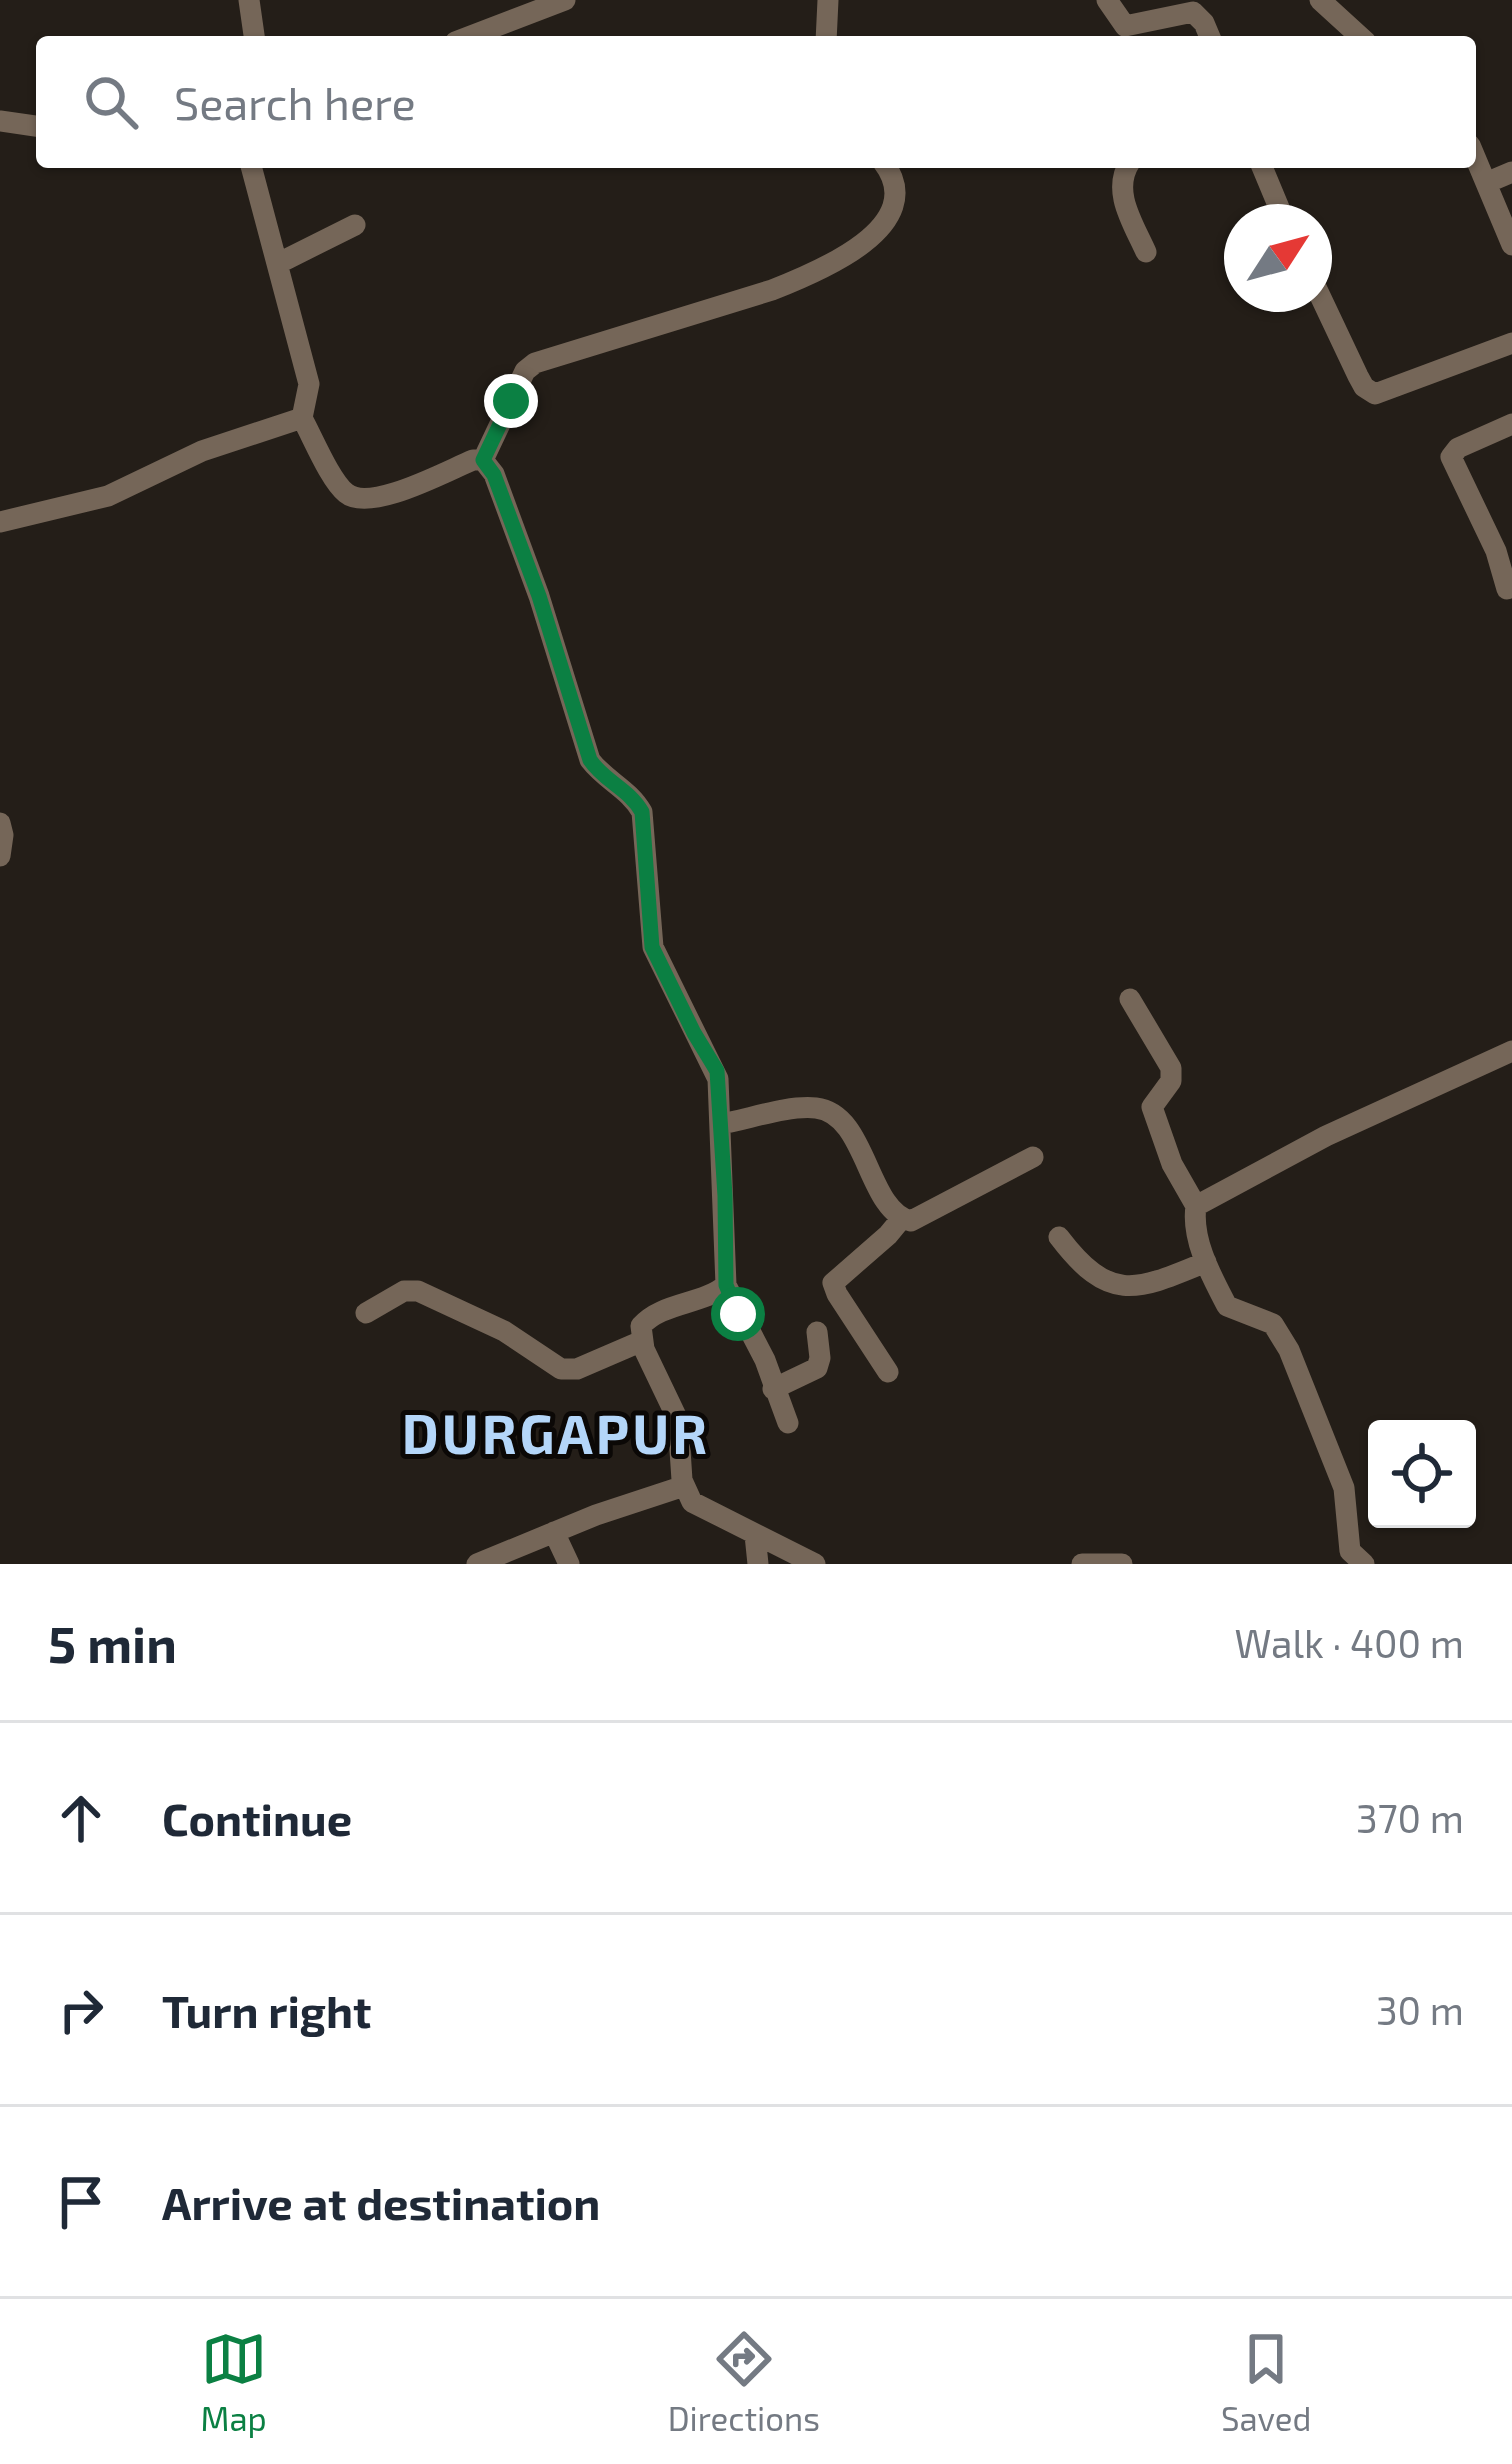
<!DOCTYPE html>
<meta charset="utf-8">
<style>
:root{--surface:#fff;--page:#f2f2f3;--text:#1f2937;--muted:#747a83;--line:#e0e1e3;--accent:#0b8043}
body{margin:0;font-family:"Exo 2",sans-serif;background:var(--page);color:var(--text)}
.controls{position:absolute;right:36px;bottom:36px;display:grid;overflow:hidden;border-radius:12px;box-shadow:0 3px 9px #0004}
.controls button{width:108px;height:108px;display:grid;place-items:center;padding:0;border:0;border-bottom:3px solid var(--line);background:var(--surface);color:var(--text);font:60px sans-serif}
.compass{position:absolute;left:1224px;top:204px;width:108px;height:108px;border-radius:50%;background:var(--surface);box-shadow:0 3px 9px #0004;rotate:54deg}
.stop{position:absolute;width:36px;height:36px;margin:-27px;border:9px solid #0b8043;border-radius:50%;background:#fff}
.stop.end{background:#0b8043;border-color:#fff;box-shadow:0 3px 12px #0008}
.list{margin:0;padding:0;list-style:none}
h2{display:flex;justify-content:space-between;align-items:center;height:156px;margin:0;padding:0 48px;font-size:51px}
h2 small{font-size:39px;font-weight:400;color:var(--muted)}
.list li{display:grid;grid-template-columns:78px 1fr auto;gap:36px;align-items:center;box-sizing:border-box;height:192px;padding:0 48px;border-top:3px solid var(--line)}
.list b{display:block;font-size:45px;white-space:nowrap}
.list em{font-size:39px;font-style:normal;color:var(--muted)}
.icon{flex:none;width:66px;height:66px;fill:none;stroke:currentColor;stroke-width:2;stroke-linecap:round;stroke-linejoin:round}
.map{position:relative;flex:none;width:1512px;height:1564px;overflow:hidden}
.search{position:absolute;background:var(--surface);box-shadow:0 3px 9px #0004;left:36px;right:36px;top:36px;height:132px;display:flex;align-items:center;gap:30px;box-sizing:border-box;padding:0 42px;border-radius:12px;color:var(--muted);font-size:45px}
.sheet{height:732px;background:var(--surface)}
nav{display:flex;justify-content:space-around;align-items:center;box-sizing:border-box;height:168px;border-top:3px solid var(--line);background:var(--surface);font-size:33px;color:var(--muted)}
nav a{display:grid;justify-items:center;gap:6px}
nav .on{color:var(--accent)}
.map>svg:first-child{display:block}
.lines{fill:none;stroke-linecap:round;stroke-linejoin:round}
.minor{stroke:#756658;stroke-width:21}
.route{stroke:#0b8043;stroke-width:15}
.labels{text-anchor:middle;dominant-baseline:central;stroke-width:10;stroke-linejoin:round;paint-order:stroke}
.district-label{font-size:54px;font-weight:bold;letter-spacing:3px;fill:#b4d6f9;stroke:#0b0806}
</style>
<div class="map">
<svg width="1512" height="1564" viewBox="0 0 1512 1564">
<rect width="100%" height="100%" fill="#241e18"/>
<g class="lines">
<path class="minor" d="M 249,0 L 255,42
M 1107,0 L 1125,26 L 1193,12 L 1204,23 L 1212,42
M 1320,0 L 1366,42
M 455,42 L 565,0
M 826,42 L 828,0
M 0,121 L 42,127
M 1470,145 L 1512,245
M 1130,162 C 1111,191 1133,223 1146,252
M 1260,162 L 1285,222
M 1486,183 L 1512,172
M 279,263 L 355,225
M 1314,283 L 1358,376 L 1364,387 L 1375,394 L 1512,343
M 302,418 C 313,438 330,480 346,493 C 370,513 446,471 473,460 L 483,460 L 494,474 L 539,596 L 590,760 C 606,781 629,789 642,812 L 653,947 L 718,1079 L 726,1285 C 702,1305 662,1302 641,1326 L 644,1349 L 678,1420 L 682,1480 L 692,1502 L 815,1564
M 483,460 L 525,371 L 535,363 L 772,290 C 818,272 932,226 883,162
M 0,522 L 108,496 L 202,451 L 302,418 L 309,384 L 250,162
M 1507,589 L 1496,551 L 1451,457 L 1458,448 L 1512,424
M 0,823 L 3,835 L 0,856
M 1130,999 L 1171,1068 L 1171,1081 L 1152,1107 L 1172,1164 L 1196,1206
M 721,1124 C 750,1119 787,1105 816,1108 C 868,1114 866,1210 911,1221 L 1033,1157
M 1059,1237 C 1110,1304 1136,1291 1206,1262
M 726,1285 L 765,1360 L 788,1423
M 366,1313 L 404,1291 L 418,1291 L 504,1331 L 561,1369 L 577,1369 L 642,1341
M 888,1372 L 837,1294 L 833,1283 L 888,1235 L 902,1218
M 773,1389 L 817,1368 L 820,1358 L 817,1332
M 554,1532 L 569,1564
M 755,1535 L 758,1564
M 477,1564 L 596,1515 L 684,1486
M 1082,1564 L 1122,1564
M 1364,1564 L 1350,1551 L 1344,1488 L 1289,1350 L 1273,1324 L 1227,1306 C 1212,1277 1191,1240 1196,1206 L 1326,1136 L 1512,1051"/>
</g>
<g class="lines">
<path class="route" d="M 511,401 L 483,460 L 494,475 L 539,596 L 590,760 C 605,782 629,789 642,812 L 652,947 L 694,1033 L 717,1071 L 725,1196 L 726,1285 L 738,1314"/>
</g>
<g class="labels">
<g class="district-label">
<text x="556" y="1432">DURGAPUR</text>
</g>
</g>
</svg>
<div class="controls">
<button><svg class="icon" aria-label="locate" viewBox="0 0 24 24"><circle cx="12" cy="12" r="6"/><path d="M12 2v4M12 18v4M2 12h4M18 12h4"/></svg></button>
</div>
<svg class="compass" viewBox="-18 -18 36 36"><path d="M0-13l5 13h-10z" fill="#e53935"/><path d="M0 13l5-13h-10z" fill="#747a83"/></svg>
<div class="stop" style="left:738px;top:1314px"></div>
<div class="stop end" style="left:511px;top:401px"></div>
<div class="search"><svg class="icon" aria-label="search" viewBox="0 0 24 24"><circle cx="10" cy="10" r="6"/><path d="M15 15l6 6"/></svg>Search here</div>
</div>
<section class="sheet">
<h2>5 min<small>Walk · 400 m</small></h2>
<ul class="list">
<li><svg class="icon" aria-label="ahead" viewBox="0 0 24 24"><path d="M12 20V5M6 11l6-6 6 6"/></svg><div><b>Continue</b></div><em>370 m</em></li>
<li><svg class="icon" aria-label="right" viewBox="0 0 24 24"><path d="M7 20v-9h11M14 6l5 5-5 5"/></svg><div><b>Turn right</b></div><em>30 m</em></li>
<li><svg class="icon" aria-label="arrive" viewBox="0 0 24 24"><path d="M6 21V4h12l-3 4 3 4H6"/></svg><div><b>Arrive at destination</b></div></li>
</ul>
</section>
<nav>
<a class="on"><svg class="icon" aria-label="map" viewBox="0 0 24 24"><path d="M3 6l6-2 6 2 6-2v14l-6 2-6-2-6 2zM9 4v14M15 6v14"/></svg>Map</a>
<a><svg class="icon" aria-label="directions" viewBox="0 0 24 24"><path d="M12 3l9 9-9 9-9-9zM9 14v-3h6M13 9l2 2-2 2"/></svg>Directions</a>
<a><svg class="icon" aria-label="saved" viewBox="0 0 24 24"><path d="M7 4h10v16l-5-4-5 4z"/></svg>Saved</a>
</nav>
